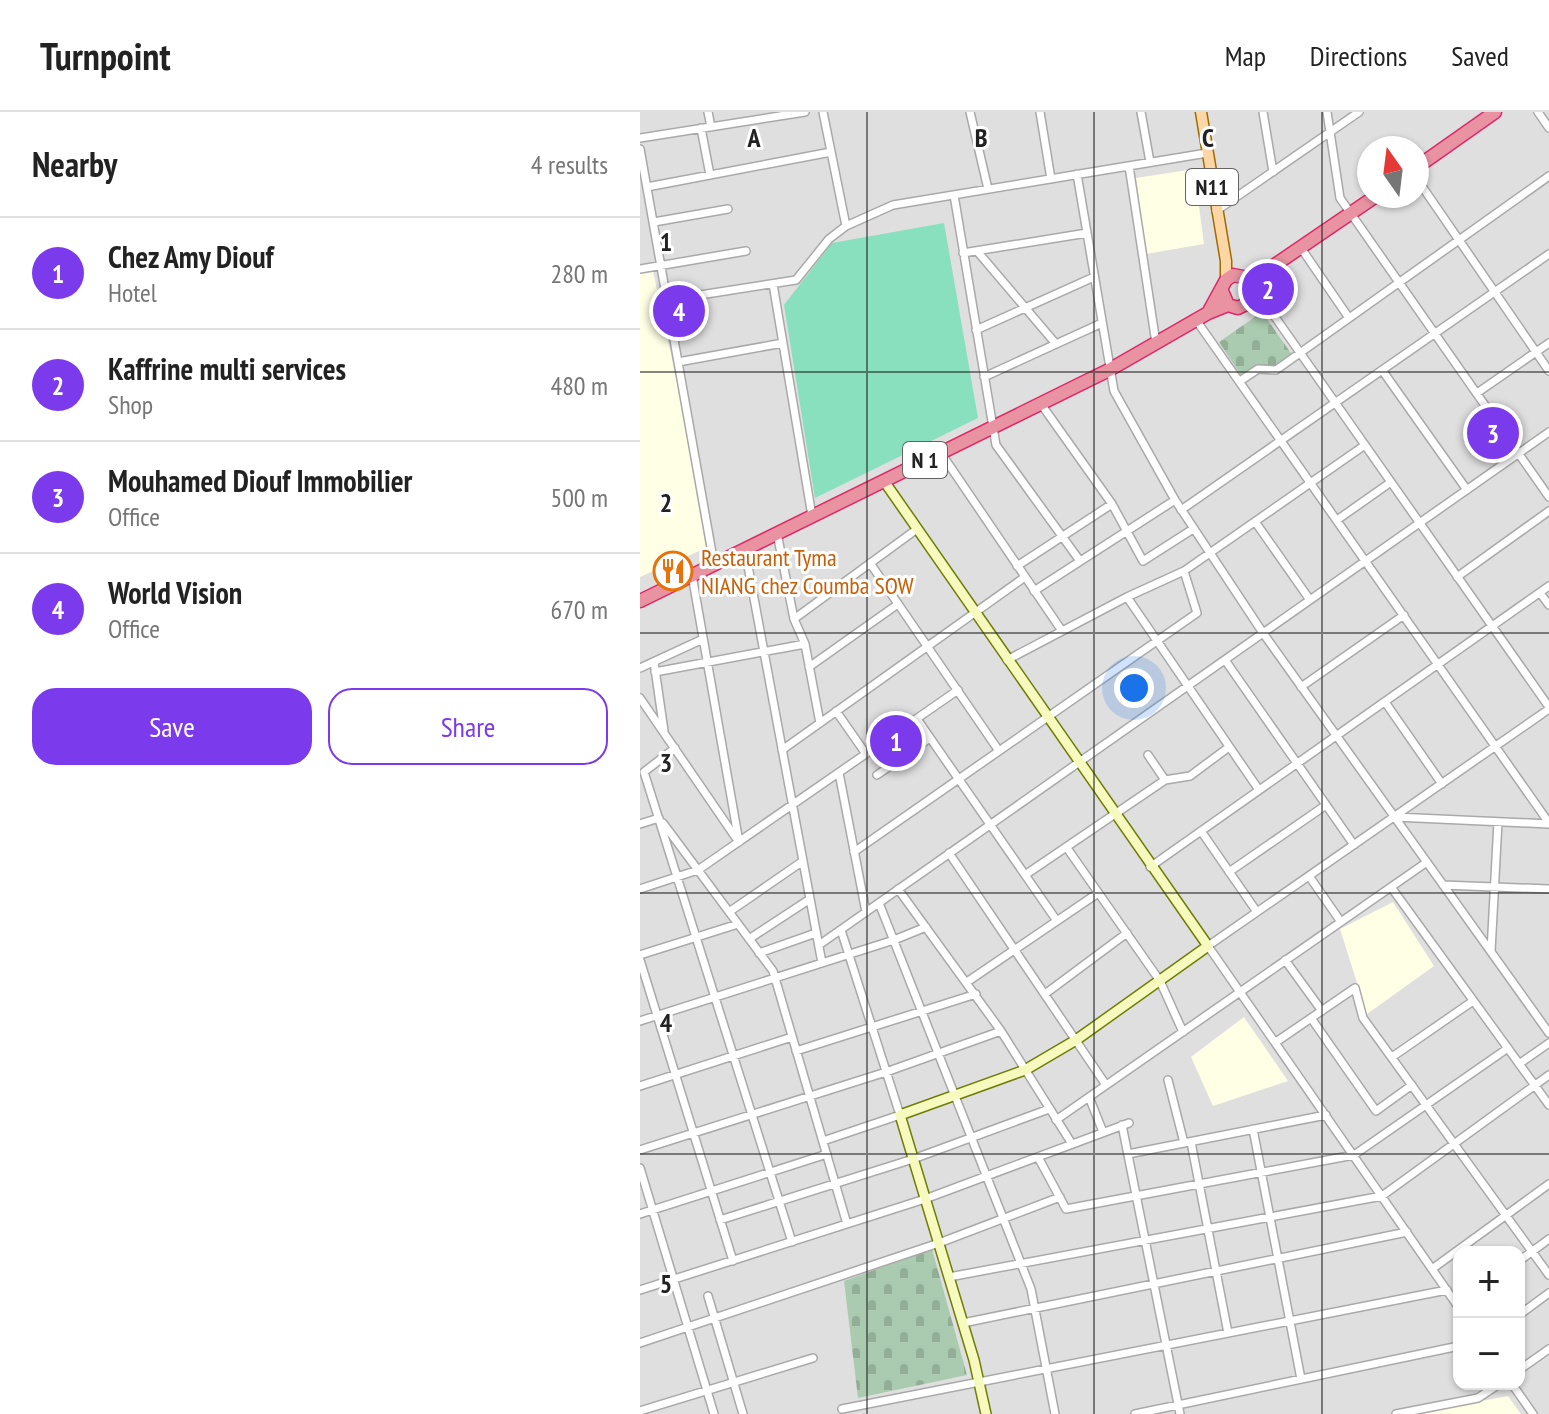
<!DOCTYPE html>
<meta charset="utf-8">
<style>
:root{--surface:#fff;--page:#f2f2f2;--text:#222;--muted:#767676;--line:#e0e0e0;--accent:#7c3aed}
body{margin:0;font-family:"PT Sans Narrow",sans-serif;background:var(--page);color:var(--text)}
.controls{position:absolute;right:24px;bottom:24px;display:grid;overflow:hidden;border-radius:16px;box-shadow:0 2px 6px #0004}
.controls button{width:72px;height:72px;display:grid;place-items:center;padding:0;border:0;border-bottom:2px solid var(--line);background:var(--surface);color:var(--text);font:40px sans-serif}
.compass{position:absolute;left:717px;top:24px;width:72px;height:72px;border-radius:50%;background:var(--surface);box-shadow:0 2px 6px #0004;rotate:346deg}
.you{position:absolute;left:494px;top:576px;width:28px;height:28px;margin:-20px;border:6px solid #fff;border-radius:50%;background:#1a73e8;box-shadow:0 0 0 12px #1a73e833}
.badge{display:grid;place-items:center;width:52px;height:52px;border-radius:50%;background:var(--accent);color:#fff;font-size:26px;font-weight:700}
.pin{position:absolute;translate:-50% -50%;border:4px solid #fff;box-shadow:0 2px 8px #0006}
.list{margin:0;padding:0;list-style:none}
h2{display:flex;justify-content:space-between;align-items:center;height:104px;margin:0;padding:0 32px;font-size:34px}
h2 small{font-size:26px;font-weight:400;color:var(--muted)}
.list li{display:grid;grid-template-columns:52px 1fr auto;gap:24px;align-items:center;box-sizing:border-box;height:112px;padding:0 32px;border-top:2px solid var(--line)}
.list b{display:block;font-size:30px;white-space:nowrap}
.list p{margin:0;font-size:26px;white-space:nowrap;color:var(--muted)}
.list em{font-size:26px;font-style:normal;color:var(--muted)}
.actions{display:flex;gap:16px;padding:24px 32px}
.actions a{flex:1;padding:18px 0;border:2px solid var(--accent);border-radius:24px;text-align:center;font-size:28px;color:var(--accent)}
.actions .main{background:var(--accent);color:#fff}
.map{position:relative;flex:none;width:909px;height:1302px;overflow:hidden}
header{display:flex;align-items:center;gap:48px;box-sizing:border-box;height:112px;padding:0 40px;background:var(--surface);border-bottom:2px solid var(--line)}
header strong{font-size:38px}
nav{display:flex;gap:44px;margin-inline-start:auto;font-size:28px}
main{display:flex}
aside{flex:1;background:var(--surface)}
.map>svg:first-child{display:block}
.residential{fill:#e0dfdf;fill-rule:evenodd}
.education{fill:#ffffe5}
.cemetery{fill:url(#cemetery-stones)}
.pitch{fill:#88e0be}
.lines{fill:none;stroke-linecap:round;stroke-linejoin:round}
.street-casing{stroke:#a9a9a9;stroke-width:10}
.secondary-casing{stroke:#707d05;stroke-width:12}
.primary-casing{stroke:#a06b00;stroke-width:13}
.highway-casing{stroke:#dc2a67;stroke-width:15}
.street{stroke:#fff;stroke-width:7}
.secondary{stroke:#f7fabf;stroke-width:9}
.primary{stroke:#fcd6a4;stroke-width:10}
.highway{stroke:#e892a2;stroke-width:12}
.grid{fill:none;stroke:#222;stroke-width:2;stroke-opacity:0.55}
.labels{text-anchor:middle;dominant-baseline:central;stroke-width:6;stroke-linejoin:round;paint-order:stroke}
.shield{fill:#fff;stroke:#646464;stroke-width:2}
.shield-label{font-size:22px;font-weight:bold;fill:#222}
.food-label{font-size:24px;fill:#c56008;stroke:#fff;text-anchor:start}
.grid-label{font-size:26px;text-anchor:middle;font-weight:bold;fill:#222;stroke:#fff;stroke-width:6;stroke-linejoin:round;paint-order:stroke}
</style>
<header>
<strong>Turnpoint</strong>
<nav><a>Map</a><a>Directions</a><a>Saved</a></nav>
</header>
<main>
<aside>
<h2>Nearby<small>4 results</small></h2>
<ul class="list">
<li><span class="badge">1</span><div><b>Chez Amy Diouf</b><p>Hotel</p></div><em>280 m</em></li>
<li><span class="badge">2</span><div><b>Kaffrine multi services</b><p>Shop</p></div><em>480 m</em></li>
<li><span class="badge">3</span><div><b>Mouhamed Diouf Immobilier</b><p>Office</p></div><em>500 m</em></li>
<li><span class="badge">4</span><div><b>World Vision</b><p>Office</p></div><em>670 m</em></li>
</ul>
<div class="actions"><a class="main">Save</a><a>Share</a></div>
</aside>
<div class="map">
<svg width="909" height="1302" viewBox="0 0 909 1302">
<defs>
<pattern id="cemetery-stones" width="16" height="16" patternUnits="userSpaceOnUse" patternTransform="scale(2)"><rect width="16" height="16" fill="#aacbaf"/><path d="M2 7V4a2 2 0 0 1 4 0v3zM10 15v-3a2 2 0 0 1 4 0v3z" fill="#92ae96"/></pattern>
</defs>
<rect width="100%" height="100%" fill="#f2efe9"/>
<path class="residential" d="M 0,0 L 909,0 L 909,1302 L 0,1302 ZM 729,36 L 777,36 L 777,84 L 729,84 ZM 819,1140 L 879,1140 L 879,1272 L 819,1272 Z"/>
<path class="education" d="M 554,57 L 564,132 L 506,142 L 496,66 Z
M 13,159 L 38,275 L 66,436 L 0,465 L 0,161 Z
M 753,790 L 794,854 L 727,902 L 700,817 Z
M 604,905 L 648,969 L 573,994 L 551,945 Z
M 868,1284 L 881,1302 L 774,1302 Z"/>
<path class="cemetery" d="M 622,200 L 653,244 L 636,255 L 617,252 L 601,263 L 579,230 Z
M 292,1137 L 327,1263 L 218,1286 L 204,1169 Z"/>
<path class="pitch" d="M 304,111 L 338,306 L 175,386 L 144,193 L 192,131 Z"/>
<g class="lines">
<defs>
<path id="street" d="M 68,0 L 71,15
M 183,0 L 206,114
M 330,0 L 348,77
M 400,0 L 411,67
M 501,0 L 510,50
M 623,0 L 633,60
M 687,0 L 700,86 L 909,385
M 898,0 L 909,16
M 61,16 L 70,63
M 0,26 L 165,0
M 0,37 L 74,452
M 489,54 L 516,231
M 437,62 L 474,279 L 535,388 L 623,521 L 909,921
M 777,67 L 909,259
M 7,75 L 191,40
M 314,83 L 356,333 L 440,449
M 576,99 L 719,0
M 14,110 L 88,97
M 661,136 L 709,206
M 337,139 L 416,232
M 323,141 L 447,121
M 0,157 L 106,139
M 133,172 L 172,404
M 614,185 L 628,195 L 909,595
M 28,188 L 156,168 L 189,127 L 206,114 L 253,93 L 567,41
M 556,208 L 909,711
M 336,218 L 454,165
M 38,250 L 143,231
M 742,258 L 827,378
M 344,265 L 462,211
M 600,269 L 618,257 L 636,258 L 909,64
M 837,281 L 909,231
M 401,292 L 472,392 L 503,449 L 553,417
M 301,341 L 422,519
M 541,398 L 909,142
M 697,408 L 751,370
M 616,411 L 670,488
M 137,421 L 154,507 L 165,532 L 180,611
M 105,438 L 182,851
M 230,451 L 359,639
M 377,454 L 472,392
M 52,463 L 99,730
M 817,465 L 909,399
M 394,479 L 535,388
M 900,481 L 909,493
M 487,485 L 619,678
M 154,507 L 277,417
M 367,548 L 487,485 L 544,459 L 725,333
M 585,548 L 714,733
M 14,550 L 24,619
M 169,555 L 258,492
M 0,556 L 63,527
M 15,560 L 165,532
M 661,575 L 764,503
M 0,586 L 96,726
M 745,590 L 802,672
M 196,599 L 226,642
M 277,607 L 417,809
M 35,636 L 4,660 L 152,1130
M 142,638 L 385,465
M 508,643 L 525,668
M 199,661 L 226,800
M 237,663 L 290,626
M 755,705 L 909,712
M 23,711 L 133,859 L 207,1112
M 0,712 L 19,706
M 561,719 L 617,800
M 427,736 L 520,869 L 543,920
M 214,740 L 557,501 L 544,459
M 309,741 L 466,973
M 510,755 L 909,474
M 589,760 L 686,693
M 385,763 L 525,668 L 550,664 L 589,635
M 669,764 L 701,810
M 803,773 L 909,777
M 751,775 L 909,993
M 0,777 L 58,758 L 318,578
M 258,777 L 361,919 L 432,1032
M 239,791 L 391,1177 L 415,1302
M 89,800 L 163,749
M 109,827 L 170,787
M 179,833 L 909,320
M 851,839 L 858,710
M 119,841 L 176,821
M 0,843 L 98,812
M 0,848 L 93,1149
M 645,848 L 682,899
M 327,870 L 458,781
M 405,882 L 487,821
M 671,906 L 736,999 L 772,973
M 0,909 L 254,828 L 286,815
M 636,930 L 715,876 L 723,906 L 909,1163
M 156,939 L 336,882
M 752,945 L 833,889
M 879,952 L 909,931
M 528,968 L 544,1031
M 0,974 L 152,925
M 449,985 L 463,1020
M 416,1008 L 787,750
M 482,1013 L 540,1302
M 613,1017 L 661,1267
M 183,1029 L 260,1003 L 201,818
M 551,1030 L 588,1221
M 0,1038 L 246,960 L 361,919
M 488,1042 L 686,1003
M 398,1045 L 426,1097 L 714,1043 L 868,936
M 0,1056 L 74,1302
M 0,1102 L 187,1042
M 80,1108 L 273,1047 L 409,997
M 879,1149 L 909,1127
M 792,1157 L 909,1072
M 309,1165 L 742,1084 L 909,963
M 0,1178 L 285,1087 L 489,1011
M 68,1184 L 103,1302
M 819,1196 L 568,834 L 909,597
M 879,1203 L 909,1181
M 323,1211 L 767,1120
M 0,1231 L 299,1131 L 420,1085
M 879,1258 L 909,1237
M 872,1272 L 893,1302
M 202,1297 L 807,1178
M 0,1299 L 173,1246
M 495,1302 L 819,1234
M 756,1302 L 838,1286 L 859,1272"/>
<path id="secondary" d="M 244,369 L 568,834 L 436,928 L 385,958 L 260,1003 L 334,1248 L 346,1302"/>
<path id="primary" d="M 561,0 L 586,149 L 586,168"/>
<path id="highway" d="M 777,55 L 855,0
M 608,166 L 626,159 L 736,84
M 568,201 L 586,168 L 593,163 L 608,166 L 615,179 L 612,189 L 598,196 L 588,193 L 582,179
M 0,489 L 469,258 L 568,201 L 588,193"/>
</defs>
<use href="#street" class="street-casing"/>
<use href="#secondary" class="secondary-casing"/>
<use href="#primary" class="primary-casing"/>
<use href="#highway" class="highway-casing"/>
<use href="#street" class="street"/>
<use href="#secondary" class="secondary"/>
<use href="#primary" class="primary"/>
<use href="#highway" class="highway"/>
</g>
<path class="grid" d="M 227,0 L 227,1302M 454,0 L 454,1302M 682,0 L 682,1302M 0,260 L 909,260M 0,521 L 909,521M 0,781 L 909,781M 0,1042 L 909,1042"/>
<defs>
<symbol id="restaurant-ring" viewBox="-11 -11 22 22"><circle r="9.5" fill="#fff" stroke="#e8710a" stroke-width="1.5"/><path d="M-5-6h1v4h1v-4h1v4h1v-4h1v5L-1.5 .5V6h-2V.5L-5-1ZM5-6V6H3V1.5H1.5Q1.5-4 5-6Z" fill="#e8710a"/></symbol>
</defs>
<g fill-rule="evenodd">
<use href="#restaurant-ring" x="11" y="437" width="44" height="44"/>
</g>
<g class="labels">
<g class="shield">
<rect x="546" y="57" width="52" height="36" rx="6"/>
<rect x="263" y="330" width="44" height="36" rx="6"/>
</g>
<g class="shield-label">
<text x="572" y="75">N11</text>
<text x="285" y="348">N 1</text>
</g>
<g class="food-label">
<text x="61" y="445">Restaurant Tyma<tspan x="61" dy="28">NIANG chez Coumba SOW</tspan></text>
</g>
</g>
<g class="grid-label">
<text x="114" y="35">A</text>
<text x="341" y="35">B</text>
<text x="568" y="35">C</text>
<text x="26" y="139">1</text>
<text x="26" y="400">2</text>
<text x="26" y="660">3</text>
<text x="26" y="920">4</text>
<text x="26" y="1181">5</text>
</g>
</svg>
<div class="controls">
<button>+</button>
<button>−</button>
</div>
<svg class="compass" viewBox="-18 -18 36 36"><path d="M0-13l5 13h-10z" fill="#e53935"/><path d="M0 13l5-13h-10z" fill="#767676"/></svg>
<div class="you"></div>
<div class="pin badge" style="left:256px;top:629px">1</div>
<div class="pin badge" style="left:628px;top:177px">2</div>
<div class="pin badge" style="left:853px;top:321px">3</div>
<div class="pin badge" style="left:39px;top:199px">4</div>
</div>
</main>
